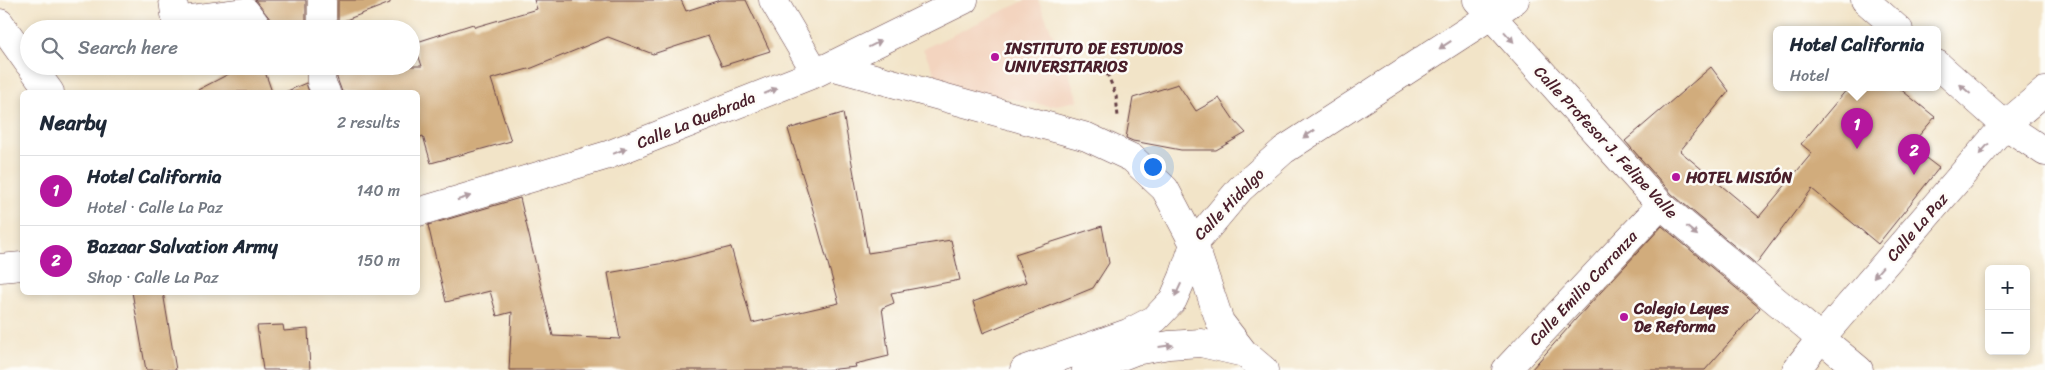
<!DOCTYPE html>
<meta charset="utf-8">
<style>
:root{--surface:#fff;--page:#f2f2f3;--text:#1f2937;--muted:#747a83;--line:#e0e1e3;--accent:#b5179e}
body{margin:0;font-family:Sriracha,sans-serif;background:var(--page);color:var(--text)}
.controls{position:absolute;right:15px;bottom:15px;display:grid;overflow:hidden;border-radius:8px;box-shadow:0 2px 8px #0003}
.controls button{width:45px;height:45px;display:grid;place-items:center;padding:0;border:0;border-bottom:1px solid var(--line);background:var(--surface);color:var(--text);font:25px sans-serif}
.you{position:absolute;left:1152px;top:166px;width:18px;height:18px;margin:-12px;border:4px solid #fff;border-radius:50%;background:#1a73e8;box-shadow:0 0 0 8px #1a73e833}
.badge{display:grid;place-items:center;width:32px;height:32px;border-radius:50%;background:var(--accent);color:#fff;font-size:16px;font-weight:700}
.pin{position:absolute;translate:-50% -41px;filter:drop-shadow(0 1px 2px #0008)}
.pin::after{content:'';position:absolute;top:26px;width:18px;height:15px;background:inherit;clip-path:polygon(0 0,100% 0,50% 100%)}
.popup{position:absolute;left:1773px;top:26px;width:168px;height:65px;box-sizing:border-box;display:grid;place-content:center;border-radius:8px;background:var(--surface);filter:drop-shadow(0 1px 4px #0005);font-size:16px;white-space:nowrap;color:var(--muted)}
.popup b{font-size:19px;color:var(--text)}
.popup::after{content:'';position:absolute;left:50%;top:100%;margin-left:-10px;border:10px solid transparent;border-top-color:var(--surface)}
.list{margin:0;padding:0;list-style:none}
h2{display:flex;justify-content:space-between;align-items:center;height:65px;margin:0;padding:0 20px;font-size:21px}
h2 small{font-size:16px;font-weight:400;color:var(--muted)}
.list li{display:grid;grid-template-columns:32px 1fr auto;gap:15px;align-items:center;box-sizing:border-box;height:70px;padding:0 20px;border-top:1px solid var(--line)}
.list b{display:block;font-size:19px;white-space:nowrap}
.list p{margin:0;font-size:16px;white-space:nowrap;color:var(--muted)}
.list em{font-size:16px;font-style:normal;color:var(--muted)}
.icon{flex:none;width:28px;height:28px;fill:none;stroke:currentColor;stroke-width:2;stroke-linecap:round;stroke-linejoin:round}
.map{position:relative;flex:none;width:2045px;height:370px;overflow:hidden}
.search{position:absolute;background:var(--surface);box-shadow:0 2px 8px #0003;left:20px;top:20px;width:400px;height:55px;display:flex;align-items:center;gap:12px;box-sizing:border-box;padding:0 18px;border-radius:28px;color:var(--muted);font-size:19px}
.panel{position:absolute;background:var(--surface);box-shadow:0 2px 8px #0003;left:20px;top:90px;width:400px;height:205px;border-radius:8px}
.map>svg:first-child{display:block}
.built{fill:#f3d4bf}
.building{fill:#d1ac7c}
.lines{fill:none;stroke-linecap:round;stroke-linejoin:round}
.minor-casing{stroke:#633d43;stroke-width:29}
.major-casing{stroke:#633d43;stroke-width:29}
.path{stroke:#633d43;stroke-width:3;stroke-dasharray:4 4;stroke-linecap:butt}
.minor{stroke:#fff;stroke-width:28}
.major{stroke:#fff;stroke-width:28}
.oneway{fill:#ae9aa0}
.poi-dot{fill:#b5179e;stroke:#fdfcf7;stroke-width:2}
.labels{text-anchor:middle;dominant-baseline:central;stroke-width:5;stroke-linejoin:round;paint-order:stroke}
.poi-label{font-size:16px;font-weight:bold;fill:#4a1f2b;stroke:#fdfcf7;text-anchor:start}
.street-label{font-size:16px;fill:#4a1f2b;stroke:#fdfcf7}
</style>
<div class="map">
<svg width="2045" height="370" viewBox="0 0 2045 370">
<rect width="100%" height="100%" fill="#fdfcf7"/>
<filter id="ink" filterUnits="userSpaceOnUse"><feTurbulence type="fractalNoise" baseFrequency=".02" numOctaves="2"/><feDisplacementMap in="SourceGraphic" scale="10" xChannelSelector="R" yChannelSelector="G"/><feConvolveMatrix kernelMatrix="1 2 1 2 8 2 1 2 1" color-interpolation-filters="sRGB"/></filter>
<filter id="wash" filterUnits="userSpaceOnUse"><feTurbulence type="fractalNoise" baseFrequency=".0096" numOctaves="4" result="noise"/><feDisplacementMap in="SourceGraphic" scale="20" xChannelSelector="R" yChannelSelector="G"/><feGaussianBlur stdDeviation="1.12" result="paint"/><feColorMatrix in="noise" values="0 0 0 0 0 0 0 0 0 0 0 0 0 0 0 0 0 1.4 0 .05"/><feComposite in="paint" operator="in"/></filter>
<g filter="url(#wash)">
<rect width="100%" height="100%" fill="#f2e4c8"/>
<path class="built" d="M 1026,0 L 1038,0 L 1066,65 L 1078,101 L 1050,106 L 941,86 L 923,49 Z"/>
<g id="blocks">
<path class="building" d="M 255,0 L 306,0 L 306,29 L 274,29 L 271,20 Z
M 338,0 L 390,0 L 390,3 L 338,23 Z
M 534,0 L 681,0 L 686,11 L 720,0 L 746,0 L 770,51 L 722,66 L 708,36 L 653,54 L 608,37 L 532,68 L 491,79 L 511,141 L 431,163 L 423,136 L 418,138 L 418,92 L 342,92 L 337,78 L 337,70 L 346,66 L 422,66 L 414,43 L 473,24 L 475,27 L 537,9 Z
M 244,66 L 263,66 L 272,92 L 194,92 Z
M 1711,67 L 1729,91 L 1680,151 L 1759,217 L 1812,153 L 1801,144 L 1848,88 L 1899,88 L 1935,117 L 1910,146 L 1939,168 L 1878,244 L 1812,189 L 1756,264 L 1672,194 L 1625,141 Z
M 306,83 L 309,92 L 285,92 Z
M 1178,84 L 1196,111 L 1219,98 L 1234,120 L 1246,133 L 1216,150 L 1181,150 L 1133,141 L 1126,138 L 1133,98 Z
M 843,113 L 868,253 L 951,240 L 960,280 L 891,293 L 894,303 L 882,308 L 889,356 L 855,364 L 856,367 L 826,370 L 509,370 L 512,312 L 497,316 L 490,291 L 446,302 L 428,225 L 520,198 L 553,336 L 620,339 L 608,273 L 671,262 L 731,247 L 752,323 L 839,303 L 809,196 L 788,129 Z
M 1102,226 L 1109,263 L 1093,288 L 983,333 L 973,302 L 1026,282 L 1015,254 Z
M 1662,226 L 1760,308 L 1705,370 L 1531,370 L 1576,319 Z
M 132,292 L 163,292 L 176,370 L 146,370 Z
M 283,325 L 284,331 L 308,329 L 310,370 L 263,370 L 257,326 Z"/>
</g>
</g>
<g filter="url(#ink)">
<use href="#blocks" fill-opacity="0" stroke="#633d43" stroke-width="1"/>
<g class="lines">
<defs>
<path id="minor" d="M 173,0 L 176,21 L 246,12 L 259,29
M 773,0 L 816,73
M 1477,0 L 1661,205 L 1859,370
M 1865,0 L 1899,30
M 0,23 L 29,64
M 322,29 L 322,0
M 1937,64 L 2005,125 L 2045,152
M 31,66 L 50,92
M 321,66 L 321,82 L 326,92
M 831,66 L 1087,137 L 1132,158 L 1165,189 L 1194,244 L 1240,189 L 1284,150 L 1515,0
M 418,212 L 608,155 L 816,73 L 964,0
M 0,268 L 22,266
M 1506,370 L 1661,205
M 1796,370 L 1821,338 L 2005,125 L 2045,91"/>
<path id="major" d="M 1194,244 L 1220,322 L 1244,353 L 1264,370
M 1024,370 L 1128,333 L 1155,319 L 1173,300 L 1183,277 L 1194,244
M 1086,370 L 1135,351 L 1169,345 L 1201,343 L 1244,353"/>
</defs>
<use href="#minor" class="minor-casing"/>
<use href="#major" class="major-casing"/>
<path class="path" d="M 1104,66 L 1116,95 L 1118,117"/>
<use href="#minor" class="minor"/>
<use href="#major" class="major"/>
</g>
<defs><path id="oneway-solid" d="M-6-.8H1V-3.2L6.5 0L1 3.2V.8H-6Z" transform="scale(1.25)"/></defs>
<g class="oneway">
<use href="#oneway-solid" transform="translate(1509 37) rotate(48)"/>
<use href="#oneway-solid" transform="translate(875 44) rotate(-26)"/>
<use href="#oneway-solid" transform="translate(1445 45) rotate(147)"/>
<use href="#oneway-solid" transform="translate(1965 89) rotate(-138)"/>
<use href="#oneway-solid" transform="translate(771 91) rotate(-22)"/>
<use href="#oneway-solid" transform="translate(1309 134) rotate(147)"/>
<use href="#oneway-solid" transform="translate(1984 149) rotate(131)"/>
<use href="#oneway-solid" transform="translate(620 151) rotate(-22)"/>
<use href="#oneway-solid" transform="translate(464 198) rotate(-17)"/>
<use href="#oneway-solid" transform="translate(1692 231) rotate(40)"/>
<use href="#oneway-solid" transform="translate(1878 272) rotate(131)"/>
<use href="#oneway-solid" transform="translate(1178 290) rotate(115)"/>
<use href="#oneway-solid" transform="translate(1166 346) rotate(-7)"/>
</g>
</g>
<g class="poi-dot">
<circle cx="995" cy="57" r="5"/>
<circle cx="1676" cy="177" r="5"/>
<circle cx="1624" cy="317" r="5"/>
</g>
<g class="labels">
<g class="poi-label">
<text x="1005" y="48">INSTITUTO DE ESTUDIOS<tspan x="1005" dy="18">UNIVERSITARIOS</tspan></text>
<text x="1686" y="177">HOTEL MISIÓN</text>
<text x="1634" y="308">Colegio Leyes<tspan x="1634" dy="18">De Reforma</tspan></text>
</g>
<g class="street-label">
<text transform="translate(696 120) rotate(-22)">Calle La Quebrada</text>
<text transform="translate(1606 142) rotate(47)">Calle Profesor J. Felipe Valle</text>
<text transform="translate(1229 204) rotate(-46)">Calle Hidalgo</text>
<text transform="translate(1917 227) rotate(-49)">Calle La Paz</text>
<text transform="translate(1583 288) rotate(-47)">Calle Emilio Carranza</text>
</g>
</g>
</svg>
<div class="controls">
<button>+</button>
<button>−</button>
</div>
<div class="you"></div>
<div class="pin badge" style="left:1857px;top:149px">1</div>
<div class="popup"><b>Hotel California</b>Hotel</div>
<div class="pin badge" style="left:1914px;top:175px">2</div>
<div class="search"><svg class="icon" aria-label="search" viewBox="0 0 24 24"><circle cx="10" cy="10" r="6"/><path d="M15 15l6 6"/></svg>Search here</div>
<section class="panel">
<h2>Nearby<small>2 results</small></h2>
<ul class="list">
<li><span class="badge">1</span><div><b>Hotel California</b><p>Hotel · Calle La Paz</p></div><em>140 m</em></li>
<li><span class="badge">2</span><div><b>Bazaar Salvation Army</b><p>Shop · Calle La Paz</p></div><em>150 m</em></li>
</ul>
</section>
</div>
